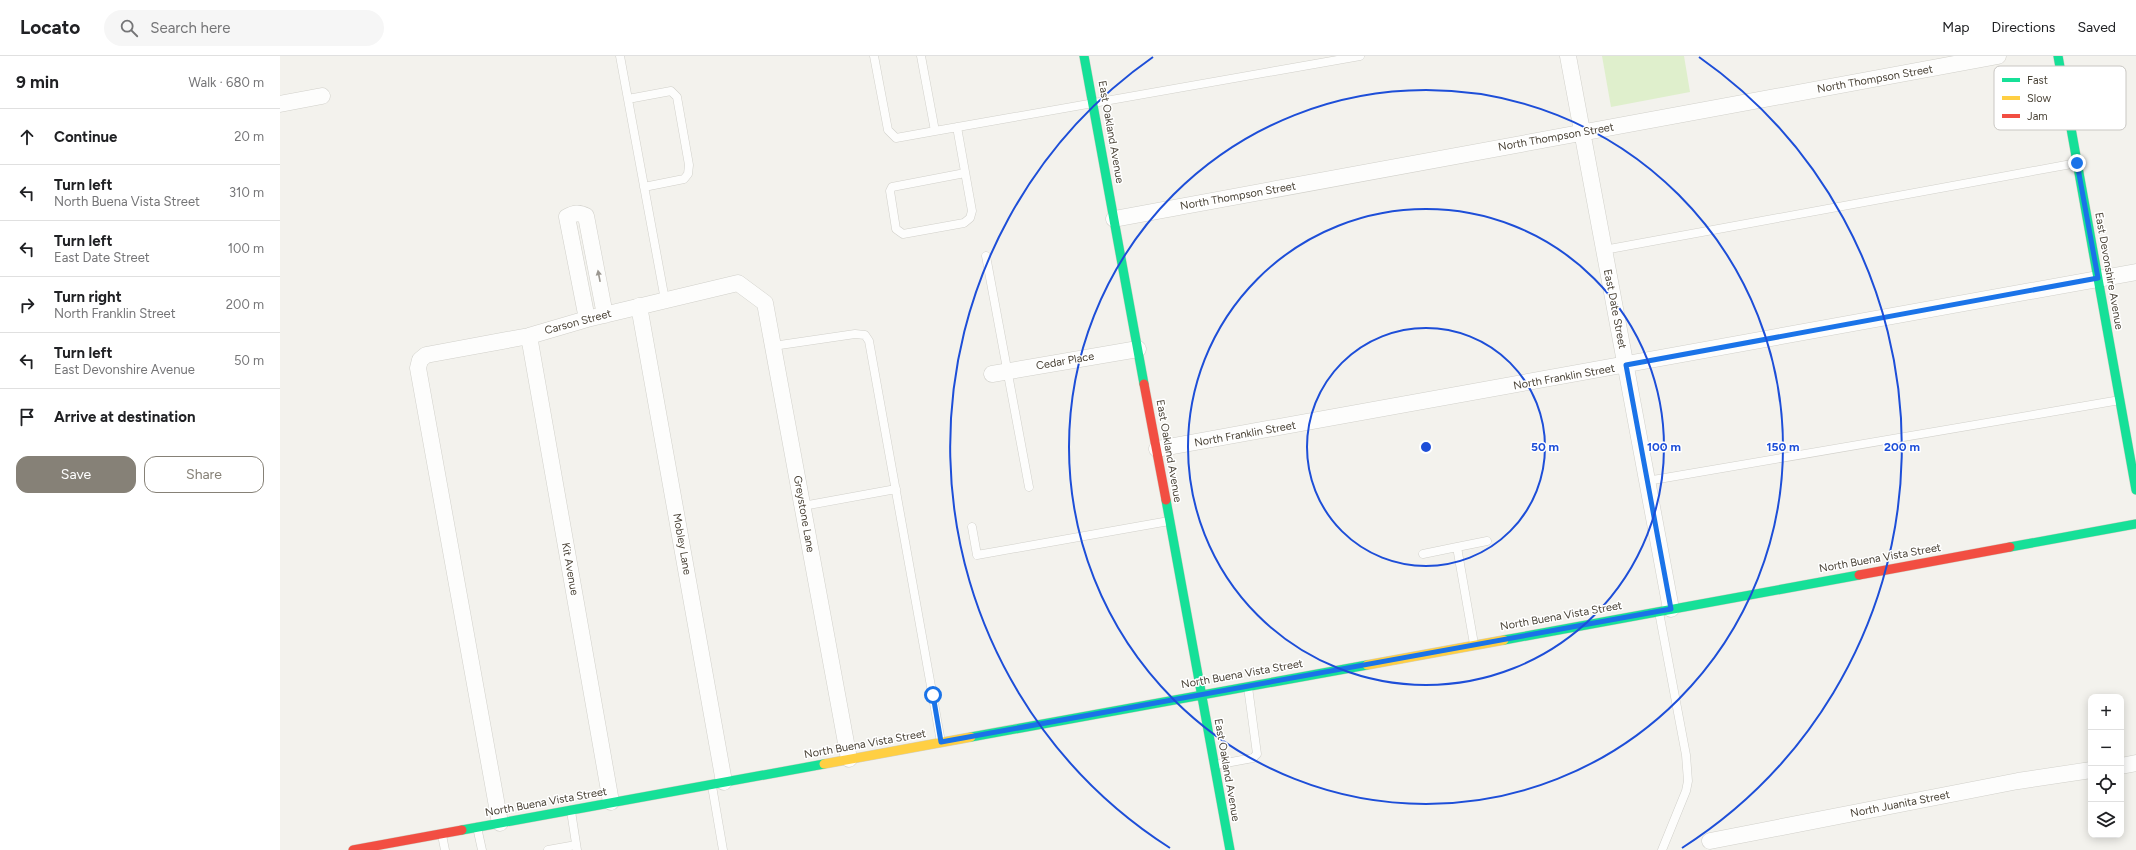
<!DOCTYPE html>
<meta charset="utf-8">
<style>
:root{--surface:#fff;--page:#f6f6f6;--text:#202124;--muted:#757577;--line:#e0e0e0;--accent:#868177}
body{margin:0;font-family:Figtree,sans-serif;background:var(--page);color:var(--text)}
.controls{position:absolute;right:12px;bottom:12px;display:grid;overflow:hidden;border-radius:8px;box-shadow:0 2px 10px #0003}
.controls button{width:36px;height:36px;display:grid;place-items:center;padding:0;border:0;border-bottom:1px solid var(--line);background:var(--surface);color:var(--text);font:20px sans-serif}
.stop{position:absolute;width:12px;height:12px;margin:-9px;border:3px solid #1a73e8;border-radius:50%;background:#fff}
.stop.end{background:#1a73e8;border-color:#fff;box-shadow:0 1px 4px #0008}
.list{margin:0;padding:0;list-style:none}
h2{display:flex;justify-content:space-between;align-items:center;height:52px;margin:0;padding:0 16px;font-size:17px}
h2 small{font-size:13px;font-weight:400;color:var(--muted)}
.list li{display:grid;grid-template-columns:26px 1fr auto;gap:12px;align-items:center;box-sizing:border-box;height:56px;padding:0 16px;border-top:1px solid var(--line)}
.list b{display:block;font-size:15px;white-space:nowrap}
.list p{margin:0;font-size:13px;white-space:nowrap;color:var(--muted)}
.list em{font-size:13px;font-style:normal;color:var(--muted)}
.actions{display:flex;gap:8px;padding:12px 16px}
.actions a{flex:1;padding:9px 0;border:1px solid var(--accent);border-radius:12px;text-align:center;font-size:14px;color:var(--accent)}
.actions .main{background:var(--accent);color:#fff}
.icon{flex:none;width:22px;height:22px;fill:none;stroke:currentColor;stroke-width:2;stroke-linecap:round;stroke-linejoin:round}
.map{position:relative;flex:none;width:1856px;height:794px;overflow:hidden}
header{display:flex;align-items:center;gap:24px;box-sizing:border-box;height:56px;padding:0 20px;background:var(--surface);border-bottom:1px solid var(--line)}
header strong{font-size:19px}
nav{display:flex;gap:22px;margin-inline-start:auto;font-size:14px}
.search{width:280px;height:36px;background:var(--page);display:flex;align-items:center;gap:10px;box-sizing:border-box;padding:0 14px;border-radius:22px;color:var(--muted);font-size:15px}
main{display:flex}
aside{flex:1;background:var(--surface)}
.map>svg:first-child{display:block}
.green{fill:#dfefcc}
.lines{fill:none;stroke-linecap:round;stroke-linejoin:round}
.lane-casing{stroke:#d1d0ca;stroke-width:9}
.street-casing{stroke:#d1d0ca;stroke-width:17}
.fast-casing{stroke:#d3d0c4;stroke-width:10}
.slow-casing{stroke:#d3d0c4;stroke-width:10}
.jam-casing{stroke:#d3d0c4;stroke-width:10}
.lane{stroke:#fdfdfc;stroke-width:8}
.street{stroke:#fdfdfc;stroke-width:16}
.fast{stroke:#16e098;stroke-width:9}
.slow{stroke:#ffcf43;stroke-width:9}
.jam{stroke:#f24e42;stroke-width:9}
.oneway{fill:#9b9790}
.route{stroke:#1a73e8;stroke-width:5}
.ring{fill:none;stroke:#1d4ed8;stroke-width:2}
.labels{text-anchor:middle;dominant-baseline:central;stroke-width:3;stroke-linejoin:round;paint-order:stroke}
.street-label{font-size:11px;fill:#4b4438;stroke:#fff}
.key{fill:#fff;stroke:#c9c7c3;stroke-width:1}
.key-label{font-size:11px;fill:#4b4438}
.centre{fill:#1d4ed8;stroke:#fff;stroke-width:2}
.ring-label{font-size:12px;text-anchor:middle;font-weight:bold;fill:#1d4ed8;stroke:#fff;stroke-width:3;stroke-linejoin:round;paint-order:stroke}
</style>
<header>
<strong>Locato</strong>
<div class="search"><svg class="icon" aria-label="search" viewBox="0 0 24 24"><circle cx="10" cy="10" r="6"/><path d="M15 15l6 6"/></svg>Search here</div>
<nav><a>Map</a><a>Directions</a><a>Saved</a></nav>
</header>
<main>
<aside>
<h2>9 min<small>Walk · 680 m</small></h2>
<ul class="list">
<li><svg class="icon" aria-label="ahead" viewBox="0 0 24 24"><path d="M12 20V5M6 11l6-6 6 6"/></svg><div><b>Continue</b></div><em>20 m</em></li>
<li><svg class="icon" aria-label="left" viewBox="0 0 24 24"><path d="M17 20v-9H6M10 6l-5 5 5 5"/></svg><div><b>Turn left</b><p>North Buena Vista Street</p></div><em>310 m</em></li>
<li><svg class="icon" aria-label="left" viewBox="0 0 24 24"><path d="M17 20v-9H6M10 6l-5 5 5 5"/></svg><div><b>Turn left</b><p>East Date Street</p></div><em>100 m</em></li>
<li><svg class="icon" aria-label="right" viewBox="0 0 24 24"><path d="M7 20v-9h11M14 6l5 5-5 5"/></svg><div><b>Turn right</b><p>North Franklin Street</p></div><em>200 m</em></li>
<li><svg class="icon" aria-label="left" viewBox="0 0 24 24"><path d="M17 20v-9H6M10 6l-5 5 5 5"/></svg><div><b>Turn left</b><p>East Devonshire Avenue</p></div><em>50 m</em></li>
<li><svg class="icon" aria-label="arrive" viewBox="0 0 24 24"><path d="M6 21V4h12l-3 4 3 4H6"/></svg><div><b>Arrive at destination</b></div></li>
</ul>
<div class="actions"><a class="main">Save</a><a>Share</a></div>
</aside>
<div class="map">
<svg width="1856" height="794" viewBox="0 0 1856 794">
<rect width="100%" height="100%" fill="#f3f2ed"/>
<path class="green" d="M 1322,0 L 1404,0 L 1410,36 L 1331,51 Z"/>
<g class="lines">
<defs>
<path id="lane" d="M 340,0 L 385,244
M 594,0 L 608,74 L 616,82 L 655,75
M 641,0 L 655,75 L 1080,0
M 348,43 L 391,35 L 397,41 L 409,109 L 408,118 L 404,123 L 364,131
M 677,71 L 692,155 L 690,162 L 684,167 L 623,178 L 616,173 L 610,135 L 612,131 L 685,117
M 1324,194 L 1797,107
M 706,200 L 749,431
M 493,290 L 575,278 L 585,279 L 589,285 L 661,686
M 1367,425 L 1840,344
M 523,450 L 616,433
M 692,471 L 697,499 L 889,465
M 1177,491 L 1207,485
M 1143,498 L 1177,491 L 1194,588
M 1379,556 L 1406,699 L 1408,725 L 1406,735 L 1382,794
M 935,709 L 973,702 L 977,698 L 968,631
M 432,730 L 443,794
M 291,755 L 297,794
M 197,771 L 202,794
M 162,779 L 165,794
M 268,794 L 296,789"/>
<path id="street" d="M 1288,0 L 1391,553
M 0,48 L 42,40
M 834,163 L 1718,0
M 359,250 L 444,726
M 307,263 L 287,161 C 294,157 299,156 306,160 L 325,259
M 249,280 L 331,746
M 712,318 L 858,293
M 877,393 L 1856,216
M 1841,710 L 1856,707
M 220,767 L 138,312 L 140,304 L 146,299 L 249,280 L 307,263 L 458,227 L 485,247 L 569,703
M 1430,785 L 1738,725 L 1811,714"/>
<path id="fast" d="M 804,0 L 864,328
M 1778,0 L 1856,434
M 886,444 L 950,794
M 1730,491 L 1856,468
M 1224,584 L 1579,519
M 691,681 L 1087,609
M 182,774 L 544,708"/>
<path id="slow" d="M 1087,609 L 1224,584
M 544,708 L 691,681"/>
<path id="jam" d="M 864,328 L 886,444
M 1579,519 L 1730,491
M 73,794 L 182,774"/>
</defs>
<use href="#lane" class="lane-casing"/>
<use href="#street" class="street-casing"/>
<use href="#fast" class="fast-casing"/>
<use href="#slow" class="slow-casing"/>
<use href="#jam" class="jam-casing"/>
<use href="#lane" class="lane"/>
<use href="#street" class="street"/>
<use href="#fast" class="fast"/>
<use href="#slow" class="slow"/>
<use href="#jam" class="jam"/>
</g>
<defs><path id="oneway-solid" d="M-6-.8H1V-3.2L6.5 0L1 3.2V.8H-6Z"/></defs>
<use class="oneway" href="#oneway-solid" transform="translate(319 220) rotate(-101)"/>
<g class="lines">
<path class="route" d="M 653,639 L 661,686 L 1391,553 L 1346,309 L 1818,222 L 1797,107"/>
</g>
<g class="ring">
<circle cx="1146" cy="391" r="119"/>
<circle cx="1146" cy="391" r="238"/>
<circle cx="1146" cy="391" r="357"/>
<path d="M890 792A476 476 0 0 1 873 1M1419 1A476 476 0 0 1 1402 792"/>
</g>
<g class="labels">
<g class="street-label">
<text transform="translate(1595 23) rotate(-10)">North Thompson Street</text>
<text transform="translate(831 76) rotate(80)">East Oakland Avenue</text>
<text transform="translate(1276 81) rotate(-10)">North Thompson Street</text>
<text transform="translate(958 140) rotate(-10)">North Thompson Street</text>
<text transform="translate(1829 215) rotate(80)">East Devonshire Avenue</text>
<text transform="translate(1335 253) rotate(79)">East Date Street</text>
<text transform="translate(298 266) rotate(-15)">Carson Street</text>
<text transform="translate(785 305) rotate(-10)">Cedar Place</text>
<text transform="translate(1284 321) rotate(-10)">North Franklin Street</text>
<text transform="translate(965 378) rotate(-10)">North Franklin Street</text>
<text transform="translate(889 395) rotate(80)">East Oakland Avenue</text>
<text transform="translate(524 458) rotate(80)">Greystone Lane</text>
<text transform="translate(402 488) rotate(80)">Mobley Lane</text>
<text transform="translate(1600 502) rotate(-10)">North Buena Vista Street</text>
<text transform="translate(290 513) rotate(80)">Kit Avenue</text>
<text transform="translate(1281 560) rotate(-10)">North Buena Vista Street</text>
<text transform="translate(962 618) rotate(-10)">North Buena Vista Street</text>
<text transform="translate(585 688) rotate(-10)">North Buena Vista Street</text>
<text transform="translate(947 714) rotate(80)">East Oakland Avenue</text>
<text transform="translate(266 746) rotate(-10)">North Buena Vista Street</text>
<text transform="translate(1620 748) rotate(-11)">North Juanita Street</text>
</g>
</g>
<rect x="1714" y="10" width="132" height="64" rx="6" class="key"/>
<rect x="1722" y="22" width="18" height="4" fill="#16e098"/>
<rect x="1722" y="40" width="18" height="4" fill="#ffcf43"/>
<rect x="1722" y="58" width="18" height="4" fill="#f24e42"/>
<g class="key-label">
<text x="1747" y="28">Fast</text>
<text x="1747" y="46">Slow</text>
<text x="1747" y="64">Jam</text>
</g>
<circle cx="1146" cy="391" r="6" class="centre"/>
<g class="ring-label">
<text x="1265" y="395">50 m</text>
<text x="1384" y="395">100 m</text>
<text x="1503" y="395">150 m</text>
<text x="1622" y="395">200 m</text>
</g>
</svg>
<div class="controls">
<button>+</button>
<button>−</button>
<button><svg class="icon" aria-label="locate" viewBox="0 0 24 24"><circle cx="12" cy="12" r="6"/><path d="M12 2v4M12 18v4M2 12h4M18 12h4"/></svg></button>
<button><svg class="icon" aria-label="layers" viewBox="0 0 24 24"><path d="M12 4l9 5-9 5-9-5zM3 14l9 5 9-5"/></svg></button>
</div>
<div class="stop" style="left:653px;top:639px"></div>
<div class="stop end" style="left:1797px;top:107px"></div>
</div>
</main>
